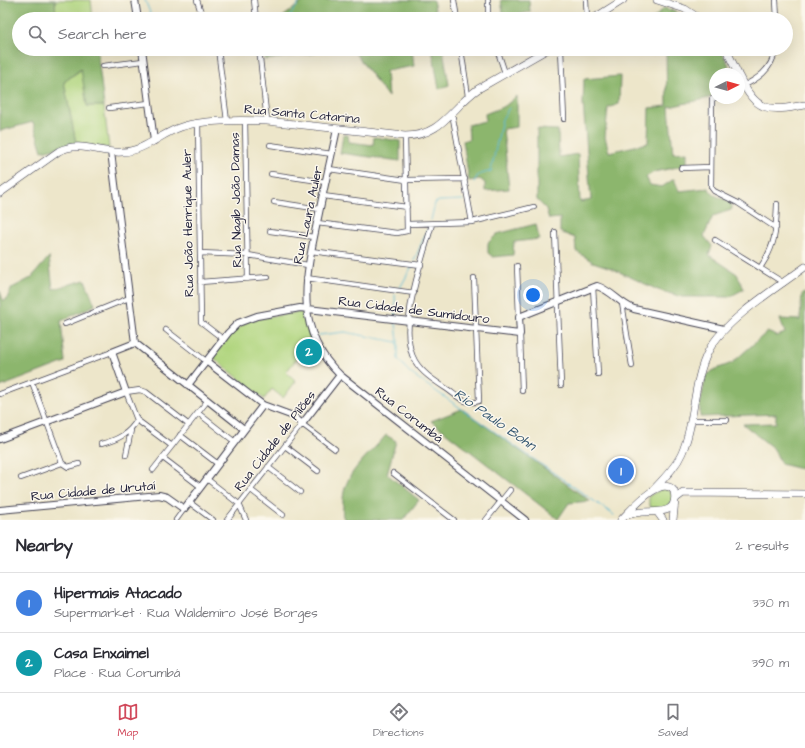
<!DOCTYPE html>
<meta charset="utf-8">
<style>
:root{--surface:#fff;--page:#f2f2f3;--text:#2b2b33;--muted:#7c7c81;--line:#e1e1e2;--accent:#d1495b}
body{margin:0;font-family:"Architects Daughter",sans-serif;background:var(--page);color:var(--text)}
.compass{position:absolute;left:709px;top:68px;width:36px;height:36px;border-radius:50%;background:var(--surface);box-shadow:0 4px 16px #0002;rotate:85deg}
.you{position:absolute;left:533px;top:295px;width:14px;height:14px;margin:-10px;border:3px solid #fff;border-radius:50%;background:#1a73e8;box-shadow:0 0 0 6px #1a73e833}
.badge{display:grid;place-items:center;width:26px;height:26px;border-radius:50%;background:var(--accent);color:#fff;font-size:13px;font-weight:700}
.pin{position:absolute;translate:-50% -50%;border:2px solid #fff;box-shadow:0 1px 4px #0006}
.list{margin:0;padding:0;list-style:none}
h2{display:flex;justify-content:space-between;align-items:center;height:52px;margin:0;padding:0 16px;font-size:17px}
h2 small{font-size:13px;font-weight:400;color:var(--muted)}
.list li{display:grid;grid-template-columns:26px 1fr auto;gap:12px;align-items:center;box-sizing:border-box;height:60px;padding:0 16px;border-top:1px solid var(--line)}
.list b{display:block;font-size:15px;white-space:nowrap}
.list p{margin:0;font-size:13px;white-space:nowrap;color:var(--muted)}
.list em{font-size:13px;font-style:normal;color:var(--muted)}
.icon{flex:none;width:22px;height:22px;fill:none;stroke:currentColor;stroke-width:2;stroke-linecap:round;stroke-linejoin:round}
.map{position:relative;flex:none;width:805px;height:520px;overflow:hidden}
.search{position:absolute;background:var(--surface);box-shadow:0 4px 16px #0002;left:12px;right:12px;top:12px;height:44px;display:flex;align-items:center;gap:10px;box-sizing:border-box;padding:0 14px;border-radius:22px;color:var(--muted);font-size:15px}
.sheet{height:172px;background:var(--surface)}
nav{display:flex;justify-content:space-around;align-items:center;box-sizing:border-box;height:56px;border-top:1px solid var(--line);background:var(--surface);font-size:11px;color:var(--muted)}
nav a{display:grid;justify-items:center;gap:2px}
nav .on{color:var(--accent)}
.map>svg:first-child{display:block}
.green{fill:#b0d57e;stroke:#697c5c}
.forest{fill:#8cb66d;stroke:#576c54}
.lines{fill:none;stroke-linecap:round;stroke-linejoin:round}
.stream{stroke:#57b9d6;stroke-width:1}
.minor-casing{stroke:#403f50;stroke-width:6}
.tertiary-casing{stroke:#403f50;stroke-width:8}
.secondary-casing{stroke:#403f50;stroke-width:8}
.primary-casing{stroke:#403f50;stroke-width:8}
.minor{stroke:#fff;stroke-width:4.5}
.tertiary{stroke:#fff;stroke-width:6}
.secondary{stroke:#fff;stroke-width:7}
.primary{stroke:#fff;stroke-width:7}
.labels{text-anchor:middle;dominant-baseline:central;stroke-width:3;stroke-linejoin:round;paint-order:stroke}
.street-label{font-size:13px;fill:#22223b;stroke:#fbf7ec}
.water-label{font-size:14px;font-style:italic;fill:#355771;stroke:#fbf7ec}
</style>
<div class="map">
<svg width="805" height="520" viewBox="0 0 805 520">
<rect width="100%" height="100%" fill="#fbf7ec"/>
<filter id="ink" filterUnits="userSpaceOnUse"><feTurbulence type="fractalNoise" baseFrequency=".025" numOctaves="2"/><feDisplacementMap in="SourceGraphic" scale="8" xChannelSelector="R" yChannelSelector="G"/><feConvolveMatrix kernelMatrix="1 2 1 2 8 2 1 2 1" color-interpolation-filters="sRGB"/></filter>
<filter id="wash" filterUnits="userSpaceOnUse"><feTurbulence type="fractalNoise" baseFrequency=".012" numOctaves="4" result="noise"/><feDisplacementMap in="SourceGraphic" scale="16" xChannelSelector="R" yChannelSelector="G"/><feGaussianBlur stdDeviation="0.9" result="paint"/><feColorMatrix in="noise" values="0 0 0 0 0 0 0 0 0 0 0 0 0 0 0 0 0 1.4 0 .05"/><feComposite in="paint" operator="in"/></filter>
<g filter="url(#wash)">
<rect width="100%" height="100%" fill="#ede6ca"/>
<path class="green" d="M 55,0 L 91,0 L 93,19 L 56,19 Z
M 82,69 L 87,106 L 104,106 L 109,148 L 76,143 L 64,82 Z
M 300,312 L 304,314 L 311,341 L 286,372 L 296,381 L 283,398 L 272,389 L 264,399 L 213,357 L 232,333 L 249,320 Z
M 663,488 L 670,491 L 673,498 L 668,507 L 653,510 L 649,504 L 649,496 Z"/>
<path class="forest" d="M 0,0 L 55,0 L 56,19 L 19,19 L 19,49 L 97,49 L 104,106 L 87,106 L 81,69 L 64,82 L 76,143 L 42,151 L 33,122 L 0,131 Z
M 305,0 L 433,0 L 437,19 L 280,19 Z
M 501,0 L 529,0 L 530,12 L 515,15 L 514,19 L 504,19 Z
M 664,8 L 673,11 L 688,19 L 653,19 Z
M 263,49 L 317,49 L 316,53 L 265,60 Z
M 352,49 L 412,49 L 414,66 L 386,71 L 388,97 Z
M 432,49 L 443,49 L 449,85 L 439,89 Z
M 666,49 L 720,49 L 729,65 L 721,74 L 715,74 L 715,94 L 709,98 L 669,107 L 673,153 L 687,152 L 687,165 L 654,172 L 646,177 L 650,185 L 662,187 L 674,179 L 679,191 L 708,188 L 714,195 L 731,202 L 732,208 L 731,210 L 713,216 L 704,236 L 712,246 L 709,255 L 737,274 L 744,289 L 729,297 L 682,297 L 658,290 L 611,268 L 593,262 L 576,251 L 575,238 L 560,232 L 560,218 L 549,219 L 546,209 L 537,200 L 537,129 L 558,130 L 559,157 L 578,154 L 580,202 L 591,200 L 583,103 L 584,79 L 620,76 L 619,104 L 608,108 L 605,137 L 609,152 L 648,143 L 649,108 L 667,106 Z
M 517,96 L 517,127 L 503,129 L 509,189 L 485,191 L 485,183 L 480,179 L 469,181 L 463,141 L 469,139 L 468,125 L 485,121 L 485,114 L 505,106 Z
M 343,135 L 348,135 L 349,142 L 373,145 L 374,137 L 400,141 L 400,161 L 340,153 Z
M 536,224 L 539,239 L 514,242 L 513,255 L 493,257 L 488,253 L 488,243 L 497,234 Z
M 49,257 L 53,289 L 85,280 L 95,305 L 61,321 L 65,362 L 0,387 L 0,291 L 3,300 L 6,300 L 12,288 L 31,278 Z
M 805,293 L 805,470 L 781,464 L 774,449 L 743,424 L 776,423 L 776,414 L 700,417 L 700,405 L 706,376 L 711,371 L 732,363 L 767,332 L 777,336 L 785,333 L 780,319 L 800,320 L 802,294 Z
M 462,409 L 590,501 L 569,503 L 558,519 L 431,421 Z
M 386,435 L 396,441 L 387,474 L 419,500 L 403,520 L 345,520 C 341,515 343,511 343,505 C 341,474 368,457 386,435 Z"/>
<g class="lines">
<path class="stream" d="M 145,0 L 151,15 L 155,19
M 288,19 L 301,0
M 474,182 L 478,175 L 491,171 L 502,119 L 509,108
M 431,220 L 435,203 L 439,201 L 463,200
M 414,261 L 428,228
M 400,288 L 412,266
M 395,295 L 396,316
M 396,323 L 398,342 L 398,359 L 410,373 L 614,515
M 319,335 L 345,332 L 397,342"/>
</g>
</g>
<g filter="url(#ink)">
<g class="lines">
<defs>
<path id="minor" d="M 197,0 L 203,19
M 254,0 L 256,19
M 454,0 L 457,19
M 586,0 L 587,19
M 776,0 L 777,19
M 127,19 L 137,17
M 488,19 L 488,0
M 218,49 L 227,121
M 259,49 L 267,121
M 461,49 L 468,96
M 497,49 L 505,73
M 561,49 L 564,119
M 103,66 L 143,61
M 739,88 C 758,79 771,71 776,49
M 715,98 L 712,99 L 711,187 L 714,191 L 738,203 L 776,228
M 109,108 L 149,103
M 452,113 L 472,222
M 245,120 L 248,279
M 198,123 L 201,322 L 223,339
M 270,145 L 332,154
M 681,168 L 711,167
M 329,169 L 406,180 L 465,179
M 271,174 L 326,182
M 323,196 L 407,207
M 274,202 L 320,209
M 317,223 L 397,233 L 407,231 L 405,136
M 408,224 L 472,222 L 534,207
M 432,224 C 423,258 396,329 415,361 C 422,373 435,381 447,389 C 457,396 466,406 479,401 L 474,278
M 270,231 L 314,237
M 555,232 L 561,385
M 715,240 L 784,283
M 311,251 L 421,265
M 200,253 L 248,255 L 308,265
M 517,266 L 519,317
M 760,268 C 776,245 776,230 777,204
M 306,278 L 414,293
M 200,282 L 268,277
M 593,287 L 598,374
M 622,303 L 632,366
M 65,324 L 129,298
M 166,330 L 206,361
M 520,334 L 522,391
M 32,382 L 62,463 L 68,467 L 79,464
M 0,394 L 112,352
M 198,413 L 235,442
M 691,420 L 727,420
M 180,435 L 218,464
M 101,444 C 117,440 129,434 137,420
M 172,446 L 137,420 L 126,392 L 140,390 L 146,392 L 189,425
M 285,446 L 318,471
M 126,455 L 131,430
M 163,458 L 201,487
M 268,467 L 300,492
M 153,470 L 208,400
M 393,473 L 454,520
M 21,478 L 62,463
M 207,479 L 239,504 L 246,520
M 251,490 L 283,515
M 189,502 L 213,520
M 176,520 L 184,509
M 227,520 L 302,424 L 335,449
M 486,520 L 510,490"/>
<path id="tertiary" d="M 135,0 L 138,19
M 142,49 L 154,141
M 337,129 C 331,158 324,188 318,218 C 306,275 292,329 340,375 L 525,520
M 111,152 L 135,343 L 244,429
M 206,361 L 263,405 L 293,416 L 302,424 L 340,375
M 188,385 L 228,333 L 238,323 L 257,316 L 300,308 L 520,334 L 519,317 L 597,286 C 611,290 620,304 634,309 L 724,329
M 0,439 L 126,392 L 112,352 L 135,343
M 0,510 L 159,495 L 167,497 L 184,509 L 263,405"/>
<path id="secondary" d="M 657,0 L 685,9 L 700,19
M 593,19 L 623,0
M 726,49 L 738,74
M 739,76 C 756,112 768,112 805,105
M 0,193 L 59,151 C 81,140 100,154 122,152 C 145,151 160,134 181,127 C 203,119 243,120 267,121 L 405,136 C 442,136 451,108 478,89 L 548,49
M 658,513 L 663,520
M 673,520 L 675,500"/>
<path id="primary" d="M 654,489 C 664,478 676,467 682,453 C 696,421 692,382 709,350 C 725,320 776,288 805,267
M 675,499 L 683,493 L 805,494
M 621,520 C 631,510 662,473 674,491 C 679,515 658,511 643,512 C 638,512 632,514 627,515"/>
</defs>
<use href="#minor" class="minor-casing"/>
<use href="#tertiary" class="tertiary-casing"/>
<use href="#secondary" class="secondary-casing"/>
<use href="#primary" class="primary-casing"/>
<use href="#minor" class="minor"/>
<use href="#tertiary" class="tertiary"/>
<use href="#secondary" class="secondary"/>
<use href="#primary" class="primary"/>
</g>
</g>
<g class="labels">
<g class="street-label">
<text transform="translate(302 114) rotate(5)">Rua Santa Catarina</text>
<text transform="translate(236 200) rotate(-91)">Rua Nagib João Damas</text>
<text transform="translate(308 215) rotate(-78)">Rua Laura Auler</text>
<text transform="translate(188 223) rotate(-91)">Rua João Henrique Auler</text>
<text transform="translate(414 310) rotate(7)">Rua Cidade de Sumidouro</text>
<text transform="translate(409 415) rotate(38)">Rua Corumbá</text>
<text transform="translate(275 441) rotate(-52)">Rua Cidade de Pilões</text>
<text transform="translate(93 491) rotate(-5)">Rua Cidade de Urutaí</text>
</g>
<g class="water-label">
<text transform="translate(495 420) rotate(35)">Rio Paulo Bohn</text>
</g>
</g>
</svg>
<svg class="compass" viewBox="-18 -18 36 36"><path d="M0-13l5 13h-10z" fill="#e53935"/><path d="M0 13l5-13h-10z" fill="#7c7c81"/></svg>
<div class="you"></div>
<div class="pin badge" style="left:621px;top:471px;background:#3f7fe0">1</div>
<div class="pin badge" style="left:309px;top:352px;background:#0f9aa8">2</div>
<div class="search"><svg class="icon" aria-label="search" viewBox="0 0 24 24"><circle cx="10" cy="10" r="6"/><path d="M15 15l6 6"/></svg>Search here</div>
</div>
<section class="sheet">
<h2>Nearby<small>2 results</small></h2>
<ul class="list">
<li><span class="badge" style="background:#3f7fe0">1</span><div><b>Hipermais Atacado</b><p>Supermarket · Rua Waldemiro José Borges</p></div><em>330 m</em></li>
<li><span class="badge" style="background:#0f9aa8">2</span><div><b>Casa Enxaimel</b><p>Place · Rua Corumbá</p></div><em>390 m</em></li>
</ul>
</section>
<nav>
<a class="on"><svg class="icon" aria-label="map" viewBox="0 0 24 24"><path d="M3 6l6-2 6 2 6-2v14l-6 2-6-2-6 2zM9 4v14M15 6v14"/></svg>Map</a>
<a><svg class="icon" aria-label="directions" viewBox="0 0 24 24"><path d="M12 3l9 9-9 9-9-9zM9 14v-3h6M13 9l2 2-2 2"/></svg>Directions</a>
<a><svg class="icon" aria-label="saved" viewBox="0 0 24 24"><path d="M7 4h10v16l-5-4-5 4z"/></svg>Saved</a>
</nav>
